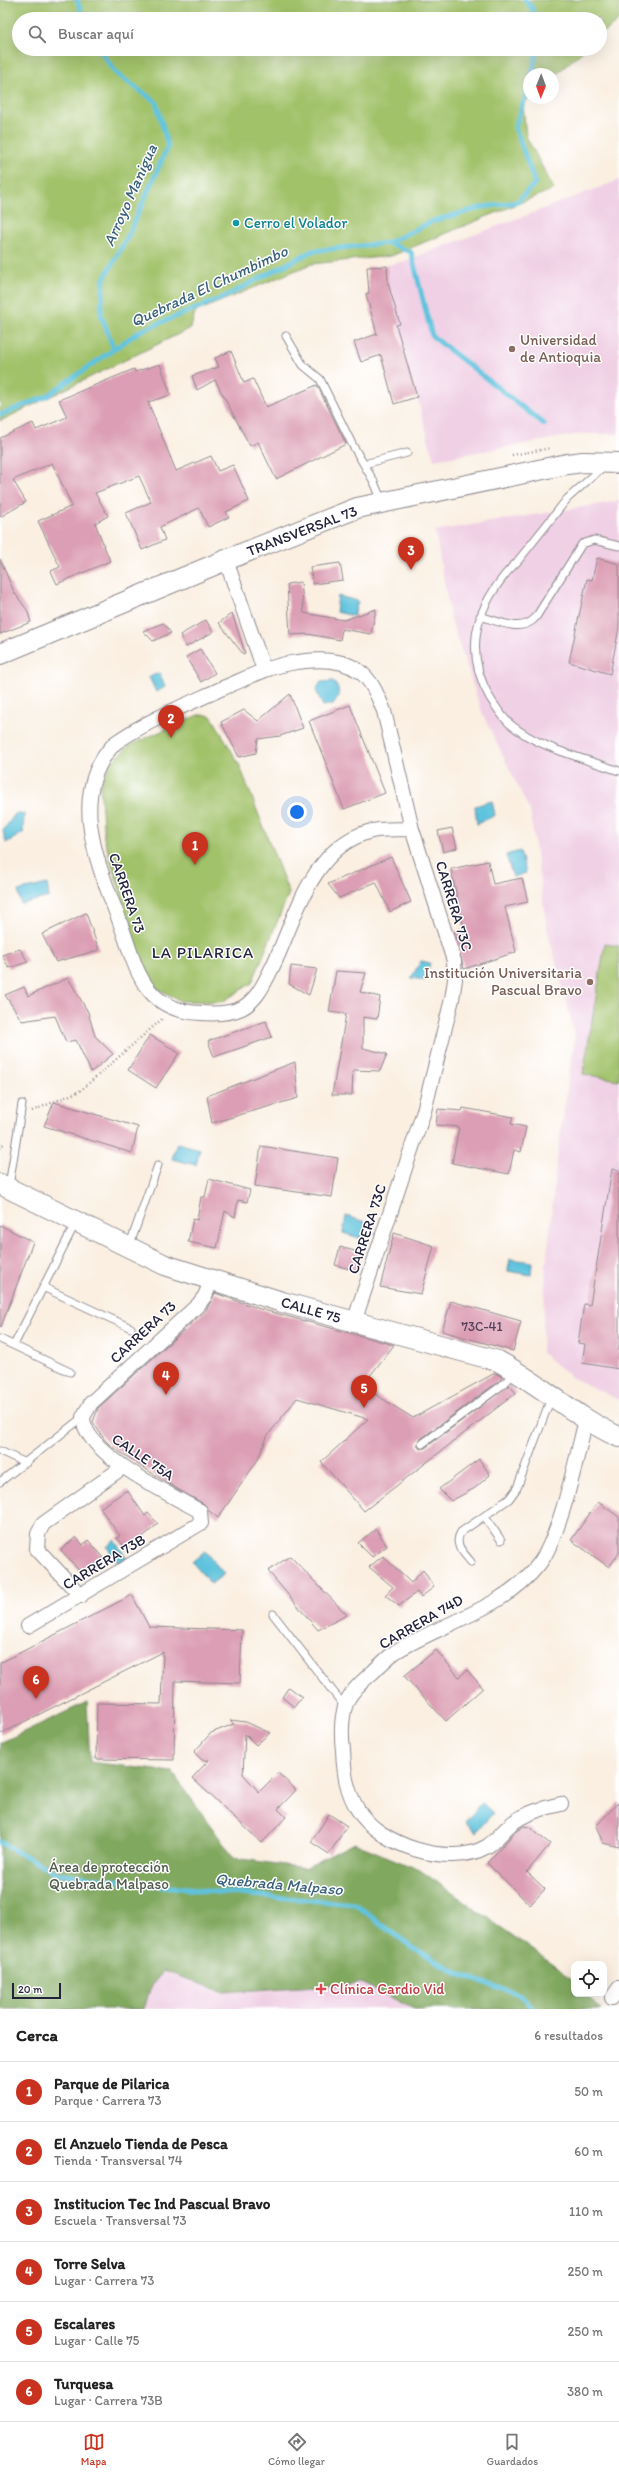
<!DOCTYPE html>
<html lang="es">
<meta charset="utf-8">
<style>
:root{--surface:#fff;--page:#f6f6f6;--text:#222;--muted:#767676;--line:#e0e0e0;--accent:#c8321e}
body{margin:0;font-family:Itim,sans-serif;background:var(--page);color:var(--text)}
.controls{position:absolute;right:12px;bottom:12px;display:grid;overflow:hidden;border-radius:8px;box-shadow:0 4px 16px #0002}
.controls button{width:36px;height:36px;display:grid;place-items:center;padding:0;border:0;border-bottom:1px solid var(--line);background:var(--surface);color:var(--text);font:20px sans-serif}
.compass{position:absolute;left:523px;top:68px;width:36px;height:36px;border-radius:50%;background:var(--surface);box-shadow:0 4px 16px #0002;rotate:181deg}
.scale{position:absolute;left:12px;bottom:10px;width:49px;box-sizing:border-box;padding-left:4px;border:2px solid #22223b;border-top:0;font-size:11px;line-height:14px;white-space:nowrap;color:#22223b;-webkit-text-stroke:3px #fff;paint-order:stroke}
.you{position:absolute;left:297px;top:812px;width:14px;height:14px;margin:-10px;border:3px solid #fff;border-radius:50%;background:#1a73e8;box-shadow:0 0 0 6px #1a73e833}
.badge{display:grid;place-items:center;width:26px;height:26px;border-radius:50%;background:var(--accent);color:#fff;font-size:13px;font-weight:700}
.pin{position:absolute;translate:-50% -33px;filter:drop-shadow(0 1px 2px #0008)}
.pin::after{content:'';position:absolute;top:21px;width:14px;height:12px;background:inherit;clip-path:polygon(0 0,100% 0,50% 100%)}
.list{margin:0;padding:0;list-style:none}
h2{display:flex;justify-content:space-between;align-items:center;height:52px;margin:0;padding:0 16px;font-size:17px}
h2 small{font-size:13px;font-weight:400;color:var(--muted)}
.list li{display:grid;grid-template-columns:26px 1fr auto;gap:12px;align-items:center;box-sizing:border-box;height:60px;padding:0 16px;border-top:1px solid var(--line)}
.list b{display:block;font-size:15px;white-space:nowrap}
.list p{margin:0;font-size:13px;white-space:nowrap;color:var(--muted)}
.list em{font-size:13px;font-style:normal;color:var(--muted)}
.icon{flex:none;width:22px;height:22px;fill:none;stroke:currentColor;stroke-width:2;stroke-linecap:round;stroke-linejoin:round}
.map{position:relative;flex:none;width:619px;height:2009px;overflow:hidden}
.search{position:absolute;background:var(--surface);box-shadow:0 4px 16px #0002;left:12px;right:12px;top:12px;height:44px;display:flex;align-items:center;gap:10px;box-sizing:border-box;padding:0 14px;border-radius:22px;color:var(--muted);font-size:15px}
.sheet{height:412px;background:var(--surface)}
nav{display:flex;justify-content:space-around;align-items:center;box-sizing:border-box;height:56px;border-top:1px solid var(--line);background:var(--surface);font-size:11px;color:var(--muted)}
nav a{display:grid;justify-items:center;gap:2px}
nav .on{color:var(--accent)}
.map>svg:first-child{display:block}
.built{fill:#f0d0e5}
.green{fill:#a2c26a;stroke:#627252}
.forest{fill:#81a85e;stroke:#52654c}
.water{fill:#5fc3dd;stroke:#40728c}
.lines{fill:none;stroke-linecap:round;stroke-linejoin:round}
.stream{stroke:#5fc3dd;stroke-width:5}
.building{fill:#dc9eb4}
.lane-casing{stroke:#8e888e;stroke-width:9}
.street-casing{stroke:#8e888e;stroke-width:16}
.secondary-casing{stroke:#8e888e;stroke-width:22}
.path{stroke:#8e888e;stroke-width:2.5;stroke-dasharray:1 3;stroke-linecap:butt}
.lane{stroke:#fff;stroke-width:7}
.street{stroke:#fff;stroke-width:14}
.secondary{stroke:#fff;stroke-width:20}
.culture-dot{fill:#0f9aa8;stroke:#fff;stroke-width:1.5}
.education-dot{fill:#8d6e63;stroke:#fff;stroke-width:1.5}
.health-dot{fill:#e0444e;stroke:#fff;stroke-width:1.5}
.labels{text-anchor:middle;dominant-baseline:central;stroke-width:3;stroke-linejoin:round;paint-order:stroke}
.number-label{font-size:13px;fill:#504159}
.culture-label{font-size:15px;fill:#0d838f;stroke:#fff;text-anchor:start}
.education-label{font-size:15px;fill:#785e54;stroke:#fff;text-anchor:start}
.street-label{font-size:15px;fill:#22223b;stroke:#fff}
.park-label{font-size:15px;fill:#4f5a4b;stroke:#fff}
.health-label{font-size:15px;fill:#be3a42;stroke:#fff;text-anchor:start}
.water-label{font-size:16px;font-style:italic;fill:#3a627c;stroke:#fff}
.neighbourhood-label{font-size:16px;letter-spacing:1px;fill:#22223b;stroke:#fff}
</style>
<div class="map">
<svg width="619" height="2009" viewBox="0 0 619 2009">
<rect width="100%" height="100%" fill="#fff"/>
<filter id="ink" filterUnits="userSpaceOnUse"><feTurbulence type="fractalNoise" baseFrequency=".025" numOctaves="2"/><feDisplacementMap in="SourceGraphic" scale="8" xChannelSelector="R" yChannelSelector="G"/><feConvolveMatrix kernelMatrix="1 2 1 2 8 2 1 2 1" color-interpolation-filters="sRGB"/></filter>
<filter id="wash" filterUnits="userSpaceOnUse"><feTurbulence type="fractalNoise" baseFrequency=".012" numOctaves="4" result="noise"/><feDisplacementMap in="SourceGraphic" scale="16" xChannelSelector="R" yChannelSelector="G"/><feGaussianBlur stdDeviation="0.9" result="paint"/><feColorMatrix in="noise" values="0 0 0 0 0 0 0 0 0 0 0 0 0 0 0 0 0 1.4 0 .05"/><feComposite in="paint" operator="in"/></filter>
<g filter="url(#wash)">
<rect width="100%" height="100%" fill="#faefe1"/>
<path class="built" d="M 619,180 L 619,434 L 580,434 L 434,460 L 382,266 L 405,261 Z
M 619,501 L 619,1400 L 571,1377 L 542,1353 L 546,1265 L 558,1152 L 575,1035 L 547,929 L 530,811 L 483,715 L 451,620 L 435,531 Z
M 164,1971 L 224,1992 L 362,1983 L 414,2009 L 144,2009 L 151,1986 Z"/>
<path class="green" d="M 0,0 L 619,0 L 619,20 L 600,36 L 600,19 L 19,19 L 19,49 L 585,49 L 553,77 L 553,74 L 529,74 L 530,98 L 523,104 L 526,136 L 554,189 L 391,256 L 311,264 L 195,312 L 191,328 L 0,421 Z
M 198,715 L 207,715 L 212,717 L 239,764 L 289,893 L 252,983 L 222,1002 L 180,1001 L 157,988 L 143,968 L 104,838 L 100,784 L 111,763 L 130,745 Z
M 605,944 L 619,946 L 619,1080 L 583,1074 Z"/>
<path class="forest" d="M 87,1702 L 90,1762 L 172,1772 L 234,1858 L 305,1868 L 354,1843 L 420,1870 L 557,1967 L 574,1983 L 574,1994 L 586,1994 L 602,2009 L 414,2009 L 362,1983 L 224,1992 L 164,1971 L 151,1986 L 144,2009 L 0,2009 L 0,1743 Z"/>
<path class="water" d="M 338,596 L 358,601 L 354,616 L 336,612 Z
M 159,673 L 165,687 L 156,692 L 149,677 Z
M 333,681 L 338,688 L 339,696 L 333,704 L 323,706 L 316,690 L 321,682 Z
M 492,801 L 495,815 L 477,824 L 475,806 Z
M 15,814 L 24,814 L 23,833 L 6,843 L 3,831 Z
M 520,851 L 526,873 L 513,877 L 506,855 Z
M 47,884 L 49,897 L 21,904 L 18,891 Z
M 421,961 L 430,963 L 425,980 L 411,978 Z
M 177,1143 L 200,1149 L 196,1165 L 172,1159 Z
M 346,1216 L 366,1222 L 363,1239 L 343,1233 Z
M 510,1259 L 532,1262 L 531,1275 L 508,1271 Z
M 114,1540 L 127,1558 L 119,1564 L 107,1547 Z
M 205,1551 L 224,1574 L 211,1584 L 192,1562 Z
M 482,1803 L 493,1813 L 476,1832 L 465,1822 Z"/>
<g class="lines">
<path class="stream" d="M 77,0 L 84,19
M 525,0 L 532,8 L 534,19
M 99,49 L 117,74 L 156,102 L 168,146 L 128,236 L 104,279 L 101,315 L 114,349
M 532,74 L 537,49
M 388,243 L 433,221 L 484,207 L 517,202 L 535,183 L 515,127 L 529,86
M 0,415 L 47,396 L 140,331 L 222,298 L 312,251 L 388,243 L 411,252 L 432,336 L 544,424
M 0,1842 L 55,1873 L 205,1891 L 355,1904 L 413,1948 L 464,1976 L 518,1994 L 535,2009"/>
</g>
<g id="blocks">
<path class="building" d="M 387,266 L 388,283 L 400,324 L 396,325 L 417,397 L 394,404 L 381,355 L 361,362 L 354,342 L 377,334 L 366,294 L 369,293 L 367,267 Z
M 231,351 L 244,383 L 253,379 L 266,407 L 317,385 L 346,444 L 276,479 L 258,442 L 250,446 L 215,380 L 197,390 L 192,376 L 219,367 L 215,358 Z
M 160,364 L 171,395 L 148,402 L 176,471 L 211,456 L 218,471 L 233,465 L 249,501 L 226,512 L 229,517 L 208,527 L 199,508 L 160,527 L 165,540 L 142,550 L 126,513 L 151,502 L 139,476 L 95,493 L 108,516 L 95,523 L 110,561 L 57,584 L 51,571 L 60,567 L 38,521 L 72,506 L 52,463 L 13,480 L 26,502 L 0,517 L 0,438 L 33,423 L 36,430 L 67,417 L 59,400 L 134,369 L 135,372 Z
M 597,558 L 619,564 L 619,628 L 610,674 L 569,662 L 587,579 L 592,580 Z
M 0,559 L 14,592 L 27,610 L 31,622 L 0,634 Z
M 340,563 L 343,580 L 313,584 L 310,567 Z
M 301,582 L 304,613 L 344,620 L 376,609 L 371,634 L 342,629 L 340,640 L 308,634 L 290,635 L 287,584 Z
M 232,613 L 245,653 L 243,654 L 219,623 Z
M 206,620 L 213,632 L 186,647 L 180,635 Z
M 163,623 L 171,633 L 153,641 L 143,631 Z
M 200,649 L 215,673 L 201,682 L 186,657 Z
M 290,694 L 303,728 L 280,736 L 258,739 L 256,753 L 239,757 L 221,722 L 244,710 L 258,721 Z
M 350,705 L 385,793 L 344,809 L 309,721 Z
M 452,828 L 457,848 L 443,852 L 438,831 Z
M 391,857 L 411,902 L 390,912 L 376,882 L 339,898 L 328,884 Z
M 488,861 L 493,884 L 522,878 L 528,902 L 505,907 L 516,952 L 464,969 L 454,932 L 464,929 L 451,869 Z
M 86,913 L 99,950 L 56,962 L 42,934 Z
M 20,949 L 28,962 L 9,968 L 2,955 Z
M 291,966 L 317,969 L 309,995 L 289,984 Z
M 336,971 L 366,973 L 360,992 L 380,997 L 377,1019 L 363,1017 L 363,1048 L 387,1054 L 380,1071 L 353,1070 L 352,1095 L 332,1095 L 346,1014 L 329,1012 Z
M 68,978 L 88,1012 L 95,1036 L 113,1054 L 91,1072 L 76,1040 L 66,1042 L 55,1016 L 22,1021 L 5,995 L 24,987 L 28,996 Z
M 266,1021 L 272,1037 L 214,1057 L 208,1041 Z
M 150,1035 L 179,1053 L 156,1088 L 128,1070 Z
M 295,1062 L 298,1098 L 212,1123 L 207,1096 Z
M 54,1102 L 138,1127 L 132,1153 L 44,1126 Z
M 463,1108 L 513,1117 L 511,1124 L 526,1127 L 521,1152 L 514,1150 L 509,1174 L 452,1163 L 459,1127 L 436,1125 L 438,1109 L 462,1111 Z
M 261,1146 L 338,1158 L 332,1197 L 255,1186 Z
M 612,1169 L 619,1170 L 619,1369 L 582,1363 L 585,1344 L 578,1343 L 584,1304 L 590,1305 Z
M 209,1179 L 250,1190 L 247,1202 L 238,1200 L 235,1217 L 225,1211 L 217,1248 L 188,1242 L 193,1219 L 197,1220 L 201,1197 L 205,1197 Z
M 0,1225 L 33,1242 L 1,1327 L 0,1327 Z
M 394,1233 L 434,1246 L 421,1294 L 380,1287 Z
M 340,1247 L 362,1253 L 357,1271 L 335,1265 Z
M 215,1293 L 260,1309 L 394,1345 L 362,1386 L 413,1418 L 495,1373 L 501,1376 L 502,1378 L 498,1382 L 419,1440 L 417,1445 L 420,1449 L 425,1448 L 509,1385 L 516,1393 L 364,1511 L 321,1462 L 368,1419 L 297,1398 L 268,1435 L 257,1461 L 218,1518 L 209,1511 L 204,1504 L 167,1483 L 111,1446 L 104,1439 L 93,1422 L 98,1408 L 207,1309 Z
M 451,1301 L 521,1321 L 513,1351 L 442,1331 Z
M 479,1459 L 490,1475 L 475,1488 L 451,1501 L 439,1489 Z
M 127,1490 L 145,1516 L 148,1513 L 158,1524 L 127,1550 L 117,1538 L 120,1536 L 100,1508 Z
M 598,1502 L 619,1517 L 619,1553 L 609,1567 L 571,1540 Z
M 376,1529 L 387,1546 L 372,1557 L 358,1543 Z
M 76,1537 L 83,1545 L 88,1540 L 104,1558 L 84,1576 L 61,1550 Z
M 290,1556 L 347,1615 L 318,1630 L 268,1571 Z
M 383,1556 L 411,1583 L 423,1570 L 434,1587 L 421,1597 L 417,1592 L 399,1606 L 385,1595 L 393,1587 L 369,1567 Z
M 132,1595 L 149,1627 L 242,1630 L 240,1683 L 175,1681 L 174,1760 L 96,1759 L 97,1703 L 161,1704 L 163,1652 L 0,1734 L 0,1663 Z
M 436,1650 L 459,1677 L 467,1670 L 483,1688 L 446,1721 L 404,1676 Z
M 289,1687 L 302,1697 L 294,1707 L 282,1697 Z
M 230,1720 L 246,1722 L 270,1733 L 256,1745 L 245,1734 L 243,1774 L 259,1792 L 278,1773 L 296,1790 L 278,1809 L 286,1817 L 262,1843 L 192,1778 L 209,1760 L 202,1760 L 194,1752 L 211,1733 L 234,1724 Z
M 619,1802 L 619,1847 L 603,1843 L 596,1826 Z
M 329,1814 L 347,1826 L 329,1854 L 311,1842 Z
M 524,1826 L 529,1827 L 550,1844 L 527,1872 L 545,1889 L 530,1905 L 487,1863 L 515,1832 Z"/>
</g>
</g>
<g filter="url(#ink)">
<use href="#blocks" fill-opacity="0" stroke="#8e888e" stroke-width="1"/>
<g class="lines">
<defs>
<path id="lane" d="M 286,336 L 303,365 L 320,379 L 352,444 L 374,482 L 382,501
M 364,464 L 407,453
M 604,466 L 567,499 L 517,562 C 508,570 501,579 494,590 C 471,625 469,661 490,698 C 496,707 502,717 510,724 C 540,749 584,758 619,771
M 480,616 C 498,621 522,634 536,617 L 582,544 L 594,540 L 619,546
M 9,1186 L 22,1104
M 129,1247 L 158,1165
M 45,1288 L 131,1328
M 0,1339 L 70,1372
M 14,1345 L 76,1222
M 422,1444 L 501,1386 L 515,1373
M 0,1451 L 26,1463
M 0,1482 L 83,1417
M 485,1517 L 501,1540
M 471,1562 C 463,1552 453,1544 461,1532 L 509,1499 L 517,1488 L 551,1398
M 273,1614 L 345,1707"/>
<path id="street" d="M 226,560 L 264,670
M 354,1322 L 424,1111 L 452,999 L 455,980 L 454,961 L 412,829 L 384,711 C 378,697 372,680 359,671 C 340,657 313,659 291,663 C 267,667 245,679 223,688 C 186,705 148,720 115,743 C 67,793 97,862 118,917 C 136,964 140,1011 201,1013 C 214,1014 229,1014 242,1008 C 258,999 264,983 272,968 C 295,921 310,849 368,832 C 381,828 398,830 412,829
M 81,1596 L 37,1549 L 38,1534 L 43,1524 L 123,1467
M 28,1626 L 201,1523 L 200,1511 C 171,1495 83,1453 83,1417 L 91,1403 L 198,1305 L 205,1296 L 211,1281
M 561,1804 C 544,1808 524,1813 510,1825 C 502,1832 495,1842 486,1847 C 449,1868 379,1845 358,1810 C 346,1790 344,1773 343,1750 C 341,1735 341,1713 348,1699 C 354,1688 364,1680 373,1672 C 380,1665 387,1658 395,1652 C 442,1623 504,1609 539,1564 C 561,1535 576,1458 586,1420
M 612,1998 L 619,1988"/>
<path id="secondary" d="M 0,654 L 226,560 L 357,508 L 567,464 L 583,462 L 619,463
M 0,1184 L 165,1265 L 282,1302 L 498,1361 C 540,1384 575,1417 619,1437"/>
</defs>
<use href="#lane" class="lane-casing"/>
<use href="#street" class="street-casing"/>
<use href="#secondary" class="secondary-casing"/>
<path class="path" d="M 512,455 L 551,448
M 32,1111 L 80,1091 L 162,1019
M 0,1148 L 4,1143"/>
<use href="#lane" class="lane"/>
<use href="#street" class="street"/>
<use href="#secondary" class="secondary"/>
</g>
</g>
<circle class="culture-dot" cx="236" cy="223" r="4"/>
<g class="education-dot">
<circle cx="512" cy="349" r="4"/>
<circle cx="590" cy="982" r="4"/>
</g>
<path class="health-dot" d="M319 1983h4v4h4v4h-4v4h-4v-4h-4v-4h4z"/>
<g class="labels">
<g class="number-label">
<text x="482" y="1326">73C-41</text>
</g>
<g class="culture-label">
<text x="244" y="223">Cerro el Volador</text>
</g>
<g class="education-label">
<text x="520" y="340">Universidad<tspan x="520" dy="17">de Antioquia</tspan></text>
<text x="582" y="973" text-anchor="end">Institución Universitaria<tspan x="582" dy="17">Pascual Bravo</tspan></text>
</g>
<g class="street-label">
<text transform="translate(302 531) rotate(-21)">TRANSVERSAL 73</text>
<text transform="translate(127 893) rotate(71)">CARRERA 73</text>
<text transform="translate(454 906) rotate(73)">CARRERA 73C</text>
<text transform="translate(367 1229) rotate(-72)">CARRERA 73C</text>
<text transform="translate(311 1310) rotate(16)">CALLE 75</text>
<text transform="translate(143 1332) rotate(-43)">CARRERA 73</text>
<text transform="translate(143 1457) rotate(34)">CALLE 75A</text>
<text transform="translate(104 1562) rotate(-31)">CARRERA 73B</text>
<text transform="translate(421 1622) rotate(-30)">CARRERA 74D</text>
</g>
<g class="park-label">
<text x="109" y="1867">Área de protección<tspan x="109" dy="17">Quebrada Malpaso</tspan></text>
</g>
<g class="health-label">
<text x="330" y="1989">Clínica Cardio Vid</text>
</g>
<g class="water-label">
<text transform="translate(130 195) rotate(-66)">Arroyo Manigua</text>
<text transform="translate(209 286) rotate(-25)">Quebrada El Chumbimbo</text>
<text transform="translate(279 1884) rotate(5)">Quebrada Malpaso</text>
</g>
<g class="neighbourhood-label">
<text x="203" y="952">LA PILARICA</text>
</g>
</g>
</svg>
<div class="controls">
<button><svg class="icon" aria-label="locate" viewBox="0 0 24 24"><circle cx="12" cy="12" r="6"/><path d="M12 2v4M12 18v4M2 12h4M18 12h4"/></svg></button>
</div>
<svg class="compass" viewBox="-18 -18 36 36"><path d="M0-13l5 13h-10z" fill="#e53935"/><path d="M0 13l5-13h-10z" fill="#767676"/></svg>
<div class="scale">20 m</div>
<div class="you"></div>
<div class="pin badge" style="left:195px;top:865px">1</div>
<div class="pin badge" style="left:171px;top:738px">2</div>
<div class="pin badge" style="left:411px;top:570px">3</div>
<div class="pin badge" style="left:166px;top:1395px">4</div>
<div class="pin badge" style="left:364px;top:1408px">5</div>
<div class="pin badge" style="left:36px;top:1699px">6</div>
<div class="search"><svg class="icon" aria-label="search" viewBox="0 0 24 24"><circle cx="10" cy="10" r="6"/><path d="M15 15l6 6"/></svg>Buscar aquí</div>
</div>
<section class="sheet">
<h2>Cerca<small>6 resultados</small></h2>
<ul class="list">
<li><span class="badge">1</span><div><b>Parque de Pilarica</b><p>Parque · Carrera 73</p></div><em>50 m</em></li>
<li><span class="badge">2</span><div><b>El Anzuelo Tienda de Pesca</b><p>Tienda · Transversal 74</p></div><em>60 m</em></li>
<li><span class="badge">3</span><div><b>Institucion Tec Ind Pascual Bravo</b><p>Escuela · Transversal 73</p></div><em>110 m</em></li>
<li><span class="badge">4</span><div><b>Torre Selva</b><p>Lugar · Carrera 73</p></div><em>250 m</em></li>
<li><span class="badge">5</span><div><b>Escalares</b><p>Lugar · Calle 75</p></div><em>250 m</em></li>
<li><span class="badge">6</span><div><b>Turquesa</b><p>Lugar · Carrera 73B</p></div><em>380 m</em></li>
</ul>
</section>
<nav>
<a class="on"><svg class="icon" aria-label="map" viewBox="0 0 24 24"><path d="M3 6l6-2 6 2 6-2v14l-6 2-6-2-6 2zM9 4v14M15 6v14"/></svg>Mapa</a>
<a><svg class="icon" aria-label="directions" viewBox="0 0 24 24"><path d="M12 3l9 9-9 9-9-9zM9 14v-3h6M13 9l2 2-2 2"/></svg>Cómo llegar</a>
<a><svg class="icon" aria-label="saved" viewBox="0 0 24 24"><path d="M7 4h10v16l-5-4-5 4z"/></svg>Guardados</a>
</nav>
